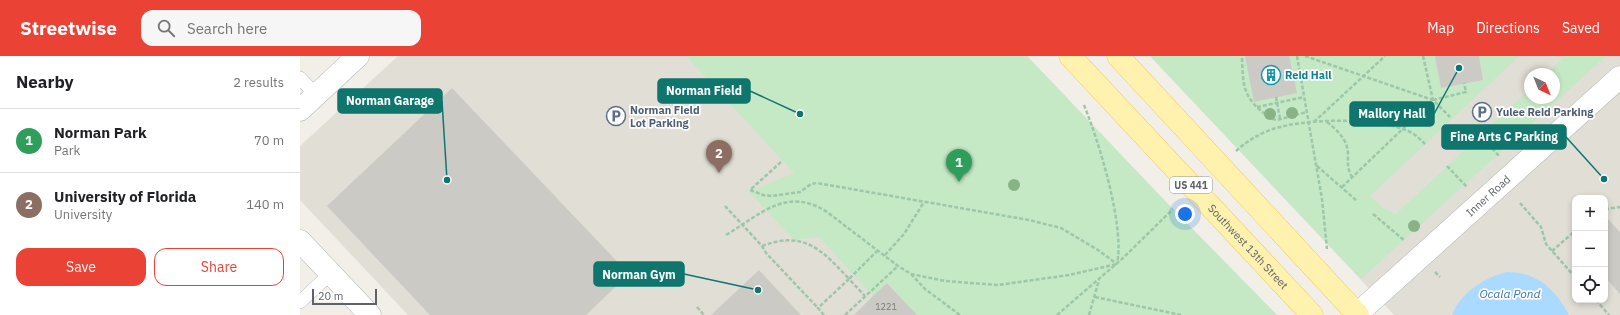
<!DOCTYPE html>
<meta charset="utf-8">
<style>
:root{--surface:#fff;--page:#f6f6f6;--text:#202124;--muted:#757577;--line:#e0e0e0;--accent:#ea4335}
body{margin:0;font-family:"IBM Plex Sans",sans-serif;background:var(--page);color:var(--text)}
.controls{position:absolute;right:12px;bottom:12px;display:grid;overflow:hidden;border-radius:8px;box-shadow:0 2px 6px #0003}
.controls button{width:36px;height:36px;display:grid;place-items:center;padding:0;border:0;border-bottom:1px solid var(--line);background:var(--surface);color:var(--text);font:20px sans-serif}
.compass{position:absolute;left:1224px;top:12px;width:36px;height:36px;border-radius:50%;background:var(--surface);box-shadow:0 2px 6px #0003;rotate:137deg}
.scale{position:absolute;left:12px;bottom:10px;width:65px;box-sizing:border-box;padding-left:4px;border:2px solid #5f6368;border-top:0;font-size:11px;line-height:14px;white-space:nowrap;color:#5f6368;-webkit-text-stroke:3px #fff;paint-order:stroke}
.you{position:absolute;left:885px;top:158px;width:14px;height:14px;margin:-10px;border:3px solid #fff;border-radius:50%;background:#1a73e8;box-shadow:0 0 0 6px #1a73e833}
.badge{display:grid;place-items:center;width:26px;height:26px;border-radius:50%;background:var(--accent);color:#fff;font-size:13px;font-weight:700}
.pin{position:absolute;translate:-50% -33px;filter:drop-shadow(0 1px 2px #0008)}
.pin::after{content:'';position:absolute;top:21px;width:14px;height:12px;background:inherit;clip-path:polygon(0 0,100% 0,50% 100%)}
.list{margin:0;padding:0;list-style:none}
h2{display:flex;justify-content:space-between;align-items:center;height:52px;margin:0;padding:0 16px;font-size:17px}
h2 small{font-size:13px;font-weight:400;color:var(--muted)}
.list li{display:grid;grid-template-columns:26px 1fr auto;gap:12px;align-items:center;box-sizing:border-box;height:64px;padding:0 16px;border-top:1px solid var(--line)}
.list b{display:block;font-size:15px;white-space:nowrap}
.list p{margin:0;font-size:13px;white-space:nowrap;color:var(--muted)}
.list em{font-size:13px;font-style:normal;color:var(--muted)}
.actions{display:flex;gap:8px;padding:12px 16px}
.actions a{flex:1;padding:9px 0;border:1px solid var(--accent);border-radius:12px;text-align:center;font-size:14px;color:var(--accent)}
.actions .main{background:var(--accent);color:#fff}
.icon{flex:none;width:22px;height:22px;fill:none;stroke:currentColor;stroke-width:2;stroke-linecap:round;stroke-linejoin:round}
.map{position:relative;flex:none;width:1320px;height:259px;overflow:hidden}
header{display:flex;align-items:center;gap:24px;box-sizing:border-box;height:56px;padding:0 20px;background:var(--accent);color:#fff}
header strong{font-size:19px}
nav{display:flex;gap:22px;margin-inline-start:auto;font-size:14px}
.search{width:280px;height:36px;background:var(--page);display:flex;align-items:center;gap:10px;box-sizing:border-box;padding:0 14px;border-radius:12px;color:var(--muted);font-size:15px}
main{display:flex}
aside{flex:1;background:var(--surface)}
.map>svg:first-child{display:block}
.education{fill:#e1ded6;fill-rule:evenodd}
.green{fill:#c5e8c5}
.water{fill:#aadaff}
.building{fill:#cccac5}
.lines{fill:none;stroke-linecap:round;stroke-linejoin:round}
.service-casing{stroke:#b5b8bc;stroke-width:14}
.minor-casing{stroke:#b5b8bc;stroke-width:23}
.primary-casing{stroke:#f2c960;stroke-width:23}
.path{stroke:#9cc7a9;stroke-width:2.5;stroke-dasharray:4 2;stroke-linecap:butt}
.service{stroke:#fff;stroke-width:13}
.minor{stroke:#fff;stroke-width:22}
.primary{stroke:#fff2af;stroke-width:22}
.tree{fill:#89b387}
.labels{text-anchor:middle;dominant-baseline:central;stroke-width:3.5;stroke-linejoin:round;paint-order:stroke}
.number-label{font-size:9px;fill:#7a7d7f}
.shield{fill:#fff;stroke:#8f9295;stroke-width:1}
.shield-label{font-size:10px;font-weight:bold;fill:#5f6368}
.culture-label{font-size:11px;font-weight:bold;fill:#0d838f;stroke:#fff;text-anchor:start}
.service-label{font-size:11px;font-weight:bold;fill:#4e5e75;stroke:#fff;text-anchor:start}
.street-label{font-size:11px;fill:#5f6368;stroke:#fff}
.water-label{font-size:12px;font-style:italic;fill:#4174aa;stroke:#fff}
.leader{fill:none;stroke:#0f766e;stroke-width:1.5}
.callout-dot{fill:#0f766e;stroke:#fff;stroke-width:1.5}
.callout{fill:#0f766e;stroke:#0f766e;stroke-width:1.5}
.callout-label{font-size:12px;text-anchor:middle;font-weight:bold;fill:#fff}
</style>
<header>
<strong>Streetwise</strong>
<div class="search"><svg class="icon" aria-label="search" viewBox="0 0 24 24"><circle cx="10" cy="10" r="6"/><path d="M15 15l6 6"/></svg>Search here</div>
<nav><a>Map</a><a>Directions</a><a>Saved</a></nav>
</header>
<main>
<aside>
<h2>Nearby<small>2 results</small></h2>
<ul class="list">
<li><span class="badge" style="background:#2e9e5b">1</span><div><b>Norman Park</b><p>Park</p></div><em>70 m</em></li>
<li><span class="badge" style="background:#8d6e63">2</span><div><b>University of Florida</b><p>University</p></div><em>140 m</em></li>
</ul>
<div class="actions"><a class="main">Save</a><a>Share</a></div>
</aside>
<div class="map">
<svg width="1320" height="259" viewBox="0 0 1320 259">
<rect width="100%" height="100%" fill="#f1efe8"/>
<path class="education" d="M 98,0 L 727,0 L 866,146 L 977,259 L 108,259 L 0,144 L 0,90 Z
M 850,0 L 1320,0 L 1320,259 L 1094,259 ZM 1230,18 L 1254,18 L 1254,42 L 1230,42 ZM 1275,142 L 1305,142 L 1305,244 L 1275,244 Z"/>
<path class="green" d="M 386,0 L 727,0 L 866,146 L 977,259 L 617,259 L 588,227 L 573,240 L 519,181 L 494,184 L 449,136 L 494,117 Z
M 850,0 L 945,0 L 955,46 L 996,37 L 989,0 L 1135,0 L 1141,32 L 1183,24 L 1179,0 L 1219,0 L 1070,140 L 1082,151 L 1096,158 L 1230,33 L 1230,42 L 1254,42 L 1254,18 L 1246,18 L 1265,0 L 1306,0 L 1061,223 Z"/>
<path class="water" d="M 1207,216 C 1237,216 1255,233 1269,259 L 1152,259 C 1160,237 1185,221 1207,216 Z"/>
<path class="building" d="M 945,0 L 989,0 L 997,37 L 954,46 Z
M 1135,0 L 1179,0 L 1183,24 L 1141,32 Z
M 152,32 L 329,218 L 286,259 L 130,259 L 27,150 Z
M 1305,160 L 1320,176 L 1320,238 L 1305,221 Z
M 459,214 L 501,259 L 411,259 Z
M 587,227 L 617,259 L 554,259 L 573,240 Z"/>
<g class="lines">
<defs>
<path id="service" d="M 0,22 L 16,39
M 0,246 L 30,218"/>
<g id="minor">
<path d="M 0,54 L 58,0"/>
<path d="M 0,185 L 70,259"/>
<path id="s1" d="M 1056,259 L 1320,21"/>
</g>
<g id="primary">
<path id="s2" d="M 770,0 L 1012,259"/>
<path d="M 818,0 L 1058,259"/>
</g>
</defs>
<use href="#service" class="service-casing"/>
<use href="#minor" class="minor-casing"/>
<use href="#primary" class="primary-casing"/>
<path class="path" d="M 997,0 L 1022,143 L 1027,193
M 1005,0 L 1133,44 L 1150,61
M 1123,0 L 1133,44
M 942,2 C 943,25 942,38 960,54 C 965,58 970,63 977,64 L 1007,56
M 976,41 L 980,63
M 784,49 C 799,86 825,170 817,208
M 957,51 L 1004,41
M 1014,66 L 1085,0
M 1027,66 C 1037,74 1047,83 1048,97 C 1048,106 1047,113 1052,121
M 1180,79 L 1200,101
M 936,95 C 946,86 957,79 970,74 C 1003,62 1076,61 1108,75 C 1115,78 1120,83 1125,88
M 481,106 L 450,134 L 463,139 L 472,140 L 500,136 L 511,128 L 517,127 L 729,164 L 761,172 L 798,194 L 817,208
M 1017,110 L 1057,145
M 1147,110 L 1167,131
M 1042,131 L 1133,44 L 1166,36 L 1164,27
M 1220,147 L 1241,171 L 1246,188 L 1275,221
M 425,150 L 462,190 L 466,197 L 518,252
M 1305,153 L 1320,151
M 1073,158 L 1105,185
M 426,179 C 461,158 487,130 527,156 L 598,210 L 611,218 L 645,225 L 698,229 L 769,219 L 817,208
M 462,190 C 504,174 522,194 549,223 L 578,194
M 1252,195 L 1275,175
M 585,199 L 604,178 L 624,146
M 1135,216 L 1140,221
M 611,218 L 625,233 L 660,259
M 795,241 L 881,259
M 1296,244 L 1309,259
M 397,251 L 404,259
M 524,259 L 518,252 L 549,223 L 565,240
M 545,259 L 598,210
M 757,259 L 823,202 L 873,153
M 789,259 L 799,224"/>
<use href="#service" class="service"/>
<use href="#minor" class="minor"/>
<use href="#primary" class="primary"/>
</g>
<g class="tree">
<circle cx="992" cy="57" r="6"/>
<circle cx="970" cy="58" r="6"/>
<circle cx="714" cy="129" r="6"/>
<circle cx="1114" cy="170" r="6"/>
</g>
<defs>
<symbol id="building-ring" viewBox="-11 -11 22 22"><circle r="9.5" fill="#fff" stroke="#0f9aa8" stroke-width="1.5"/><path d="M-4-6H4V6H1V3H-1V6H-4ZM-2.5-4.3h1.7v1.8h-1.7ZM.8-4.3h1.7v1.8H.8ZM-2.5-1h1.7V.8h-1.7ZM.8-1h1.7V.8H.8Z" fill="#0f9aa8"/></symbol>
<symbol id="parking-ring" viewBox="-11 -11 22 22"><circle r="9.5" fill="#fff" stroke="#5c6f8a" stroke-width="1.5"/><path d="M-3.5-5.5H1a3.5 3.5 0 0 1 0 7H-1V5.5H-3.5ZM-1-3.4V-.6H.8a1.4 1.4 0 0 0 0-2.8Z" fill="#5c6f8a"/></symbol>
</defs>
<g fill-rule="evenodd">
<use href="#building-ring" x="960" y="8" width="22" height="22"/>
<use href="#parking-ring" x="1171" y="45" width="22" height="22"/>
<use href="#parking-ring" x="305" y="49" width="22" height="22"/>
</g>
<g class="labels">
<g class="number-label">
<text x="586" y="250">1221</text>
</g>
<rect class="shield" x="870" y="121" width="42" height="16" rx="3"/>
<g class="shield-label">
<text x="891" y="129">US 441</text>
</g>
<g class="culture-label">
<text x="985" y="19">Reid Hall</text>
</g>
<g class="service-label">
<text x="330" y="54">Norman Field<tspan x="330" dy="13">Lot Parking</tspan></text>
<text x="1196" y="56">Yulee Reid Parking</text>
</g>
<g class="street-label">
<text stroke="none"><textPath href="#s1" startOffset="178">Inner Road</textPath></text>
<text stroke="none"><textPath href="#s2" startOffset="261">Southwest 13th Street</textPath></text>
</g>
<g class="water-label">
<text x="1210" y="237">Ocala Pond</text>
</g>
</g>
<path class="leader" d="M500 58L450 35M147 124L142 45M1159 12L1134 58M1304 123L1266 81M458 234L384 218"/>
<g class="callout-dot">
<circle cx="500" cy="58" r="4"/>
<circle cx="147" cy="124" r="4"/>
<circle cx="1159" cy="12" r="4"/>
<circle cx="1304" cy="123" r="4"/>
<circle cx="458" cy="234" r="4"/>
</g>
<g class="callout">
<rect x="358" y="23" width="92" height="24" rx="4"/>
<rect x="38" y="33" width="104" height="24" rx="4"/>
<rect x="1050" y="46" width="84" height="24" rx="4"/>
<rect x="1142" y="69" width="124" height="24" rx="4"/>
<rect x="294" y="206" width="90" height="24" rx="4"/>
</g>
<g class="callout-label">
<text x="404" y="39">Norman Field</text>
<text x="90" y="49">Norman Garage</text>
<text x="1092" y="62">Mallory Hall</text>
<text x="1204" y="85">Fine Arts C Parking</text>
<text x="339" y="223">Norman Gym</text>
</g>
</svg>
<div class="controls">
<button>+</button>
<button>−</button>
<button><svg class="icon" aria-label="locate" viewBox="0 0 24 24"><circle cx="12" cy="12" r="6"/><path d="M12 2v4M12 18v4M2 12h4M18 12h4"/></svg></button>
</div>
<svg class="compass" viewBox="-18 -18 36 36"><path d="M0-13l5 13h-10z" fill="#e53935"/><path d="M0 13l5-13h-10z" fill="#757577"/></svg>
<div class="scale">20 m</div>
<div class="you"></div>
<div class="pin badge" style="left:659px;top:126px;background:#2e9e5b">1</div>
<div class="pin badge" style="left:419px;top:117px;background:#8d6e63">2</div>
</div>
</main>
